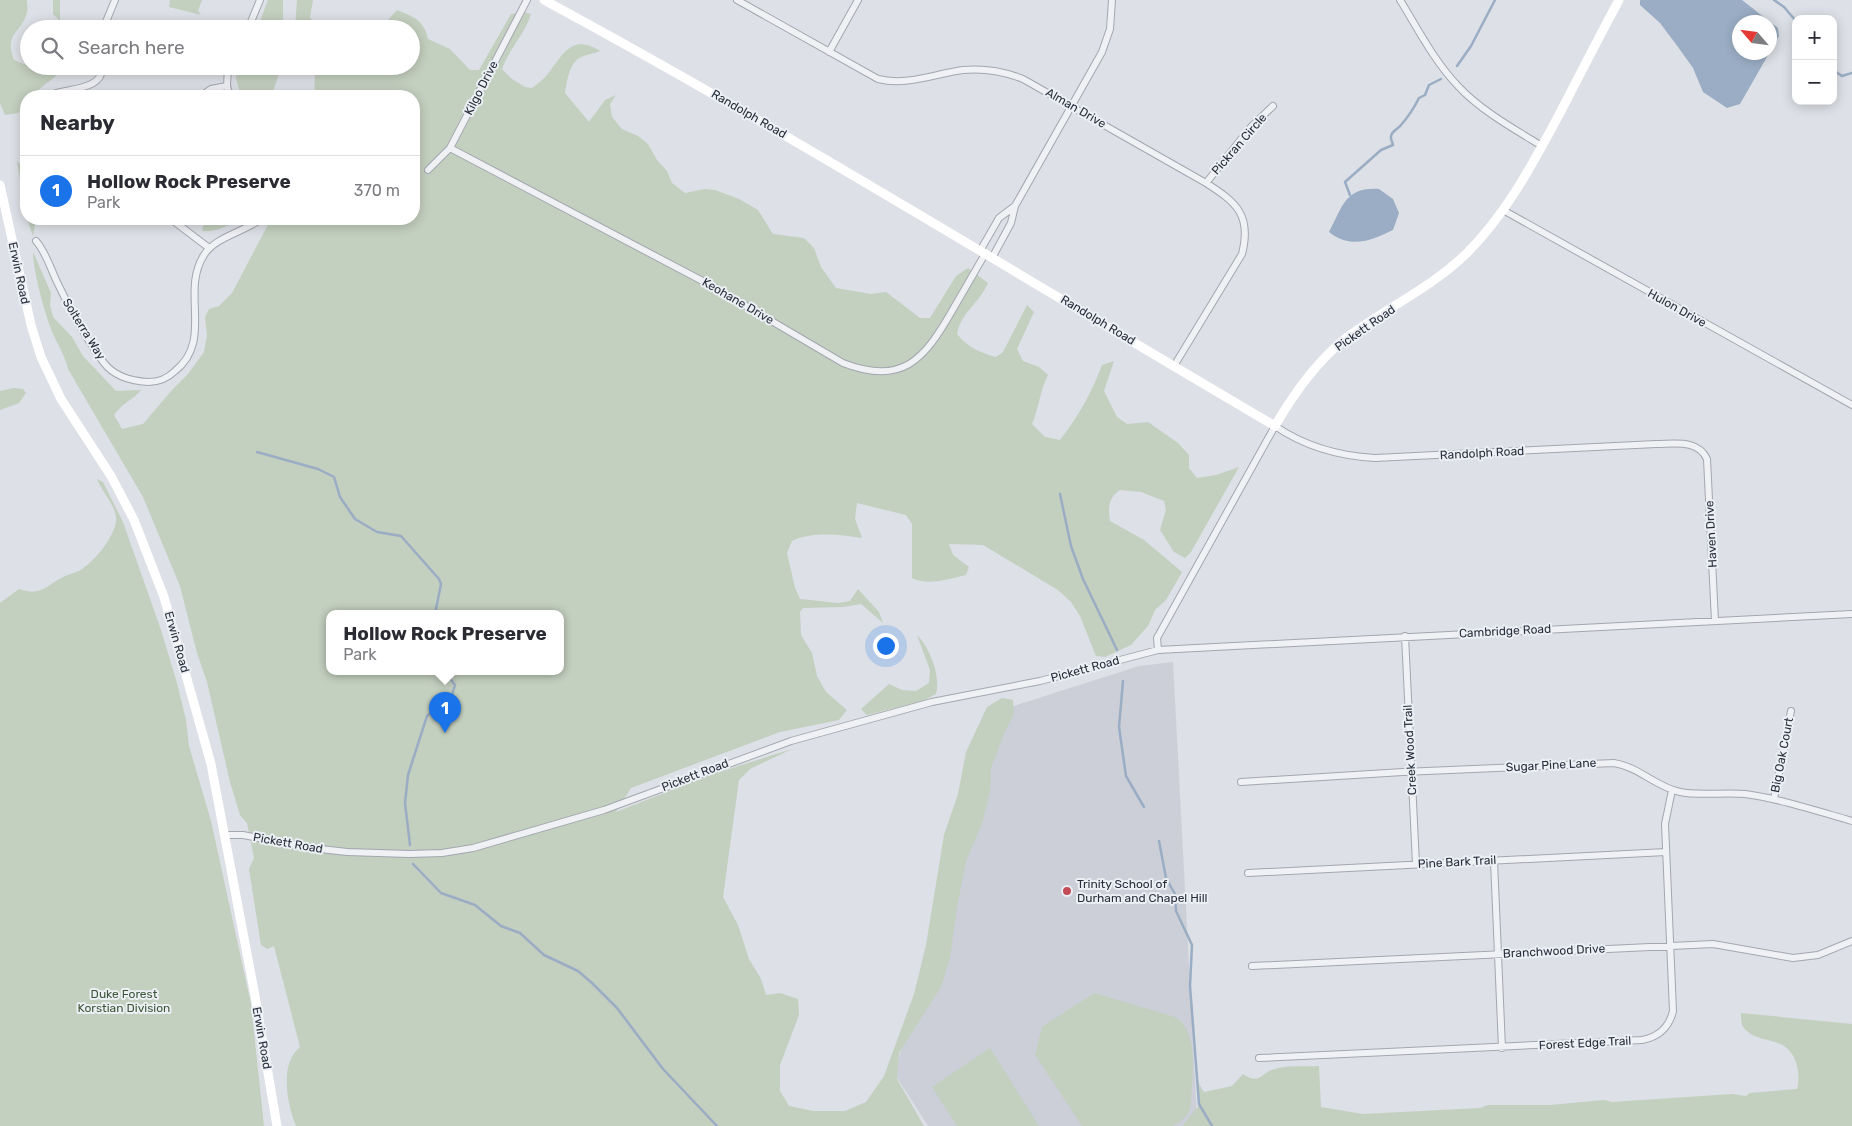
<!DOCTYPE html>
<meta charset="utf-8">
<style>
:root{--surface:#fff;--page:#f7f7f7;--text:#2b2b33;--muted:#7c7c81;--line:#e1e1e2;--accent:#1a73e8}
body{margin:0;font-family:Rubik,sans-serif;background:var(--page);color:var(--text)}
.controls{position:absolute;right:15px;top:15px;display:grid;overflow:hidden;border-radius:10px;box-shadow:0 2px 12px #0003}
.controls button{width:45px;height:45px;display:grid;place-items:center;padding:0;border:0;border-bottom:1px solid var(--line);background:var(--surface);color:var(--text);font:25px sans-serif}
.compass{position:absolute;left:1732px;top:15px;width:45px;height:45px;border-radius:50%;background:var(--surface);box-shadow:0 2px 12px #0003;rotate:298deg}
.you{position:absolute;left:885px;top:645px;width:18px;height:18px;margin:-12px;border:4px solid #fff;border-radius:50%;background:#1a73e8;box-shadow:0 0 0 8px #1a73e833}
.badge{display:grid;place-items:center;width:32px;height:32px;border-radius:50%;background:var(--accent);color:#fff;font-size:16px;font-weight:700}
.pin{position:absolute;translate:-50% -41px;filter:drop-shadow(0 1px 2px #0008)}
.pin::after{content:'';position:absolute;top:26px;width:18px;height:15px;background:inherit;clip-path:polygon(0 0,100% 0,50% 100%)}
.popup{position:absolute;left:326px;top:610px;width:238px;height:65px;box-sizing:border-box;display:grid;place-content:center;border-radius:10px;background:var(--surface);filter:drop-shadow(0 1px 4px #0005);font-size:16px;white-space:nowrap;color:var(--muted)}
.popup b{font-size:19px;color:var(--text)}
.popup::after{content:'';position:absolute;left:50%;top:100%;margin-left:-10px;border:10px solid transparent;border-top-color:var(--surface)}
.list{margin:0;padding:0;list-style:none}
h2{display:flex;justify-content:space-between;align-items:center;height:65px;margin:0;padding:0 20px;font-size:21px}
h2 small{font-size:16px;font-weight:400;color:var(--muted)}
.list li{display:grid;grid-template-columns:32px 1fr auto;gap:15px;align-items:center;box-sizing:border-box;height:70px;padding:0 20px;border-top:1px solid var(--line)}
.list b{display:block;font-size:19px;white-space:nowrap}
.list p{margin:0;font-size:16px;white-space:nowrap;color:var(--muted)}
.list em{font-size:16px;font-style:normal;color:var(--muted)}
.icon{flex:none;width:28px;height:28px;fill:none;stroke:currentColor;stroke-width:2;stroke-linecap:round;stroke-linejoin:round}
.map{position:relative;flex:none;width:1852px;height:1126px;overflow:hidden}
.search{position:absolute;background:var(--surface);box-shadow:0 2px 12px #0003;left:20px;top:20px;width:400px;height:55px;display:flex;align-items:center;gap:12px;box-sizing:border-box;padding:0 18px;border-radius:28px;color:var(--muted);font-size:19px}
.panel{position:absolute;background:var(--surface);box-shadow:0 2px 12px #0003;left:20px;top:90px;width:400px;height:135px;border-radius:20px}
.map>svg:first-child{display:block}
.built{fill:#cccfd7}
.green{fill:#c3cfbf;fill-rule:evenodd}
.water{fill:#9aadc4;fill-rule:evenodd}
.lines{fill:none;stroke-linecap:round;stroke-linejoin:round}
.stream{stroke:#9aadc4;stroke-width:2.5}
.street-casing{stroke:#a3a7af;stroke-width:8}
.street{stroke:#f0f1f5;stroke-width:6}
.secondary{stroke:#fff;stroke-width:9}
.poi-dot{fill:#c44a57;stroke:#eceff4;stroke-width:2}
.labels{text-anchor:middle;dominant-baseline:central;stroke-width:4;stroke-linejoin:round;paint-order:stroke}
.street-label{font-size:12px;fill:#282e3b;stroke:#eceff4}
.poi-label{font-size:12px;fill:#282e3b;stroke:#eceff4;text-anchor:start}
.park-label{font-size:12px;fill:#3b5636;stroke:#eceff4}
</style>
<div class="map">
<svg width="1852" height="1126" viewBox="0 0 1852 1126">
<rect width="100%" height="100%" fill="#dde0e6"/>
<path class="built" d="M 1173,662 L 1197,1117 L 1183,1126 L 928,1126 L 894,1073 L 1004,709 L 1139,666 Z"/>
<path class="green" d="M 0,0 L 27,0 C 27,4 28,9 27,12 C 23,32 3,33 14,60 L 29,66 L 65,66 C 57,79 42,83 34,96 L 26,96 L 26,107 L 18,113 L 5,115 L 0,103 Z
M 53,0 L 60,0 L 60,21 L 53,14 Z
M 170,0 L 202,0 L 198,11 L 201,15 L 169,7 Z
M 268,0 L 283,0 L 283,29 L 257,29 Z
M 297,0 L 313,0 L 310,17 L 315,26 L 323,29 L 295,29 Z
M 397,10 C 414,17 424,20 428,39 L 450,49 L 470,70 L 479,70 L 511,14 L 524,12 L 531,14 C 525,34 509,49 502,69 L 512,79 L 525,87 L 532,88 C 537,84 543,80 547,75 C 563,55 571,33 600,51 C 594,54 587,54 581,57 C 569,63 567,81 565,93 L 589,122 L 605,100 L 616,95 L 610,104 L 612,117 L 622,129 L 638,136 L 648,144 L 657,160 L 667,171 L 672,183 L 685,193 L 705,189 L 715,190 L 739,199 L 758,210 L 773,234 L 804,238 L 814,248 L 821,267 L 836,288 L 871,294 L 886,292 L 920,318 L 930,318 L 956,276 L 968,268 L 988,283 C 979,304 961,312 957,334 C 967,347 981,353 996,357 L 1003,352 L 1027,305 L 1034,312 L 1017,349 L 1023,361 L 1039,367 L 1048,375 C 1040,390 1039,408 1032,424 L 1045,437 L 1060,440 C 1078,417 1092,392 1102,365 L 1114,361 L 1104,391 L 1117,417 L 1127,424 L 1148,422 L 1178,443 L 1189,455 L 1189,468 L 1197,478 L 1216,475 L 1239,467 L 1191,552 L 1185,558 L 1174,552 L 1160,530 L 1166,510 L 1164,501 L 1141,492 L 1120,490 C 1108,498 1108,508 1110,521 L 1144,540 L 1182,572 L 1166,600 L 1155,610 L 1148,626 L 1131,645 L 1105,657 L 1096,656 L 1080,616 L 1071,602 L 1058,590 L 983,545 L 949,544 L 953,555 L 969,567 L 966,575 C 949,579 928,586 912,578 L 912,524 L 906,515 L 857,503 L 855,519 L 862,538 C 840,535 813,531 792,541 L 787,553 L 795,588 L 800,599 L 838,603 L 850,601 L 858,589 L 879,612 L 883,623 L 861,604 L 843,607 L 803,608 L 800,612 L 801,635 L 812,653 L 817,676 L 826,692 L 847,710 L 839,720 L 780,732 L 631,788 L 616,812 L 707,776 L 792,749 L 750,769 L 739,780 L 723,897 L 738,925 L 749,959 L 761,979 L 766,995 L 780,993 L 798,999 L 799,1015 L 780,1065 L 780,1091 L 789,1106 L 813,1111 L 845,1111 L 866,1102 L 884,1076 L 914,994 L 926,945 L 944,835 L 958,794 L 966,752 L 987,707 L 1002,698 L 1013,700 L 1014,714 L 1004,734 L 991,768 L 990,792 L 982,824 L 966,861 L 957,907 L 950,958 L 941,987 L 899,1053 L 897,1079 L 924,1126 L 296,1126 C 287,1103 279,1064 300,1047 L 274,946 L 267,949 L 261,945 L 249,869 L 254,858 L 247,823 L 240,815 L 230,782 L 207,682 L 197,653 L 180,586 L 143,497 L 68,369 C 65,356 59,347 54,336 C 46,319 33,271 33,252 L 51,293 L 50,305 L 53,317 L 72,337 L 83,356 L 116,391 L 141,390 C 132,401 123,402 114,415 L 122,429 L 143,424 L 172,390 L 188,374 L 204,352 L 207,335 L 205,317 L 209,309 L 219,306 L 232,293 L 271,219 L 414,219 L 414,96 L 314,96 L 315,77 L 311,66 L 411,66 L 411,29 L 380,29 ZM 330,614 L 560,614 L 560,672 L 330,672 Z
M 237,66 L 282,66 L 271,96 L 241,96 L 236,78 Z
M 17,161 C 31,173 26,201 26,217 Z
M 27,219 L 36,219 L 33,236 Z
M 214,219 L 239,219 C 226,227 217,232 202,231 L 203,226 Z
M 14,388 L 23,389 L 26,393 L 19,403 L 0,410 L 0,391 Z
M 97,479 L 103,482 L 123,522 L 161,630 L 177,683 L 186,720 L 189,746 L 211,821 L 251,1004 L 264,1126 L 0,1126 L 0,603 L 19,589 C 42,597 46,585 65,576 C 69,574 75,573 79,571 C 94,562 113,539 116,522 C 118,508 102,492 97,479 Z
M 917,635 C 930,648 941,676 936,694 L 923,701 L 867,715 L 861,709 L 889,684 L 902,690 L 916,691 L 929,683 L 930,670 Z
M 1094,993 L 1175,1017 C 1201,1033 1191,1078 1191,1104 C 1188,1116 1183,1120 1173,1126 L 1082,1126 L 1035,1055 L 1042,1027 Z
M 1741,1013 L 1852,1024 L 1852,1126 L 1182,1126 L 1198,1107 L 1197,1081 L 1204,1092 L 1232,1086 L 1243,1074 C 1261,1086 1261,1072 1275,1069 C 1288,1065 1305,1067 1319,1066 L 1321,1107 L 1363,1114 L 1480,1108 L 1488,1105 L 1550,1105 L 1604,1100 L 1612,1102 L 1732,1094 L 1746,1096 L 1750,1093 L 1797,1089 C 1801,1075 1797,1054 1784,1046 C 1773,1039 1756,1040 1747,1031 C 1741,1027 1741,1020 1741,1013 Z
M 990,1048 L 1039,1126 L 957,1126 L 932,1087 Z"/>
<path class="water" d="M 1640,0 L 1742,0 L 1778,28 L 1779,36 L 1740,104 L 1727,108 L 1703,92 L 1693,68 L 1678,47 L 1660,23 L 1640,5 ZM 1740,22 L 1770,22 L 1770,52 L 1740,52 Z
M 1379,189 L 1393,199 L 1399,213 L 1393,230 C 1371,241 1350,249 1329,232 C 1343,206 1345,187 1379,189 Z"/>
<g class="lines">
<path class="stream" d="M 1774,0 L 1784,7 L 1796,21
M 1457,66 L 1471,46 L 1495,0
M 1833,70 L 1842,76 L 1852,73
M 1350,195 L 1345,182 L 1381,150 L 1393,145 C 1393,143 1391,141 1391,138 C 1390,132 1398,129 1401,125 C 1408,117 1414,108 1419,98 L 1425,95 L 1429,85 L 1441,79
M 257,452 L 318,469 L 334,477 L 340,497 L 355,519 L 377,532 L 401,536 L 439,579 L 441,584 L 435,614
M 1060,494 L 1071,546 L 1083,579 L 1117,650
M 1123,681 L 1119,727 L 1126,776 L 1144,807
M 1159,841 L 1166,878 L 1175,894 L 1176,911 L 1192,945 L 1190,986 L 1199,1104 L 1212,1126
M 410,845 L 405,803 L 408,775 L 427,716 L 452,695 L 455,685 L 445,672
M 413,864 L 441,893 L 475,905 L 501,926 L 520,933 L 544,955 L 578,971 L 592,983 L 617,1008 L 663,1069 L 717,1126"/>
<defs>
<path id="street" d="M 737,0 L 878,79 C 907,86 934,74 963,70 C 984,68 1003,71 1023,79 L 1206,183 C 1236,202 1252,215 1242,254 L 1174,366
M 1400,0 C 1418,29 1434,61 1458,86 C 1480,110 1514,129 1542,146
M 103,29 L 115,0
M 248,29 L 260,0
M 829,52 L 858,0
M 228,66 L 227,86 L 230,96
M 53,94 C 70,88 104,90 102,66
M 168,95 L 171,96
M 201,96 L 211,89 L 227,86
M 450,148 L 712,286 L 843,363 C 902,386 924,360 952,311 C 963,292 974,273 985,254
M 428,170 L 450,148 L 527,0
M 1206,183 L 1251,127 L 1273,106
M 1503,210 L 1852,405
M 171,219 L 209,248
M 36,241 C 46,252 51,270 58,284 C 71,311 86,339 104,363 C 114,376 131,381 148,382 C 158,382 168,378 175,371 C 214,340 180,292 204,255 C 215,237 244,232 261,219
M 980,251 L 999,218 L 1015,206
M 992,258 L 1011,223 L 1015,206 L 1102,52 L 1110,29 L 1112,0
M 1405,636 L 1416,864
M 1158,650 L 1157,638 L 1275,426 C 1304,446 1340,456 1375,458 L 1656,444 C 1674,444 1698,439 1707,459 L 1715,621
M 1241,782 L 1403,772 L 1614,763 C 1639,767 1656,787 1680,792 C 1697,796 1725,792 1745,794 C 1781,799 1817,811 1852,821
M 1774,799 L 1791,711
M 226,835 L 243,835 L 312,848 L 347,852 L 409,854 L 442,853 L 473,848 L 604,810 L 791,741 L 932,702 L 1040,681 L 1158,650 L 1852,614
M 1494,861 L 1502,1048
M 1248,873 L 1666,852
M 1252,966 L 1713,944 L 1793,958 L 1818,955 L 1852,941
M 1259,1058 L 1642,1040 C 1658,1037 1669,1028 1673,1011 L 1665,824 L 1672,790"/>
</defs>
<use href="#street" class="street-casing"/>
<use href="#street" class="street"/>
<path class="secondary" d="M 544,0 C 792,134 1031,283 1275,426 C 1294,393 1316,362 1346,338 C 1386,308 1431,288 1467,253 C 1508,212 1534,161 1561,111 C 1580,74 1599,37 1619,0
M 0,185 L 31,325 L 41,357 L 61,399 L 111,476 L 134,520 L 164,597 L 211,764 L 255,996 L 277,1126"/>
</g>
<circle class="poi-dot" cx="1067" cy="891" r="5"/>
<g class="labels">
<g class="street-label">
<text transform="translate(481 88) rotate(-63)">Kilgo Drive</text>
<text transform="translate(1076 108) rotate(30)">Alman Drive</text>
<text transform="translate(749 114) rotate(30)">Randolph Road</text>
<text transform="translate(1239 144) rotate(-49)">Pickran Circle</text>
<text transform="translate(19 273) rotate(78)">Erwin Road</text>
<text transform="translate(738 301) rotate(30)">Keohane Drive</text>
<text transform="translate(1677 308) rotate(29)">Hulon Drive</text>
<text transform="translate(1098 320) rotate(31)">Randolph Road</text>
<text transform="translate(1365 328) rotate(-35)">Pickett Road</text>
<text transform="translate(84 329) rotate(58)">Solterra Way</text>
<text transform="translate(1482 453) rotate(-3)">Randolph Road</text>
<text transform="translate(1711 534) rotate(-93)">Haven Drive</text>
<text transform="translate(1505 631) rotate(-3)">Cambridge Road</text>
<text transform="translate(177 642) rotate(74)">Erwin Road</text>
<text transform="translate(1085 669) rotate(-15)">Pickett Road</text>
<text transform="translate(1410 750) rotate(-93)">Creek Wood Trail</text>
<text transform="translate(1782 755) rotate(-79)">Big Oak Court</text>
<text transform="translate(1551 765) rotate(-3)">Sugar Pine Lane</text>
<text transform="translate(695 775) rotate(-21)">Pickett Road</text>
<text transform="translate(288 843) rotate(10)">Pickett Road</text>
<text transform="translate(1457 862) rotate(-3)">Pine Bark Trail</text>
<text transform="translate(1554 951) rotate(-3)">Branchwood Drive</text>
<text transform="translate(262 1038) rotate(80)">Erwin Road</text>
<text transform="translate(1585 1043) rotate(-3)">Forest Edge Trail</text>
</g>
<g class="poi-label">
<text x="1077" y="884">Trinity School of<tspan x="1077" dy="14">Durham and Chapel Hill</tspan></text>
</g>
<g class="park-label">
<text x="124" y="994">Duke Forest<tspan x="124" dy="14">Korstian Division</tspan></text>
</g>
</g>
</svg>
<div class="controls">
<button>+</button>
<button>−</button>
</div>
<svg class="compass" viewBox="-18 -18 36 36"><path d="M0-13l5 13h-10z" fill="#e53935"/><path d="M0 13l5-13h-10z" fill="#7c7c81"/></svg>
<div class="you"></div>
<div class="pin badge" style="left:445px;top:733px">1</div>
<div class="popup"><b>Hollow Rock Preserve</b>Park</div>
<div class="search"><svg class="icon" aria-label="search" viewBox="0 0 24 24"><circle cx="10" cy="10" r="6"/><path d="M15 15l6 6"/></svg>Search here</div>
<section class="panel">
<h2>Nearby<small></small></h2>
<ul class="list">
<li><span class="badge">1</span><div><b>Hollow Rock Preserve</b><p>Park</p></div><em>370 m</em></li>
</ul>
</section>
</div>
